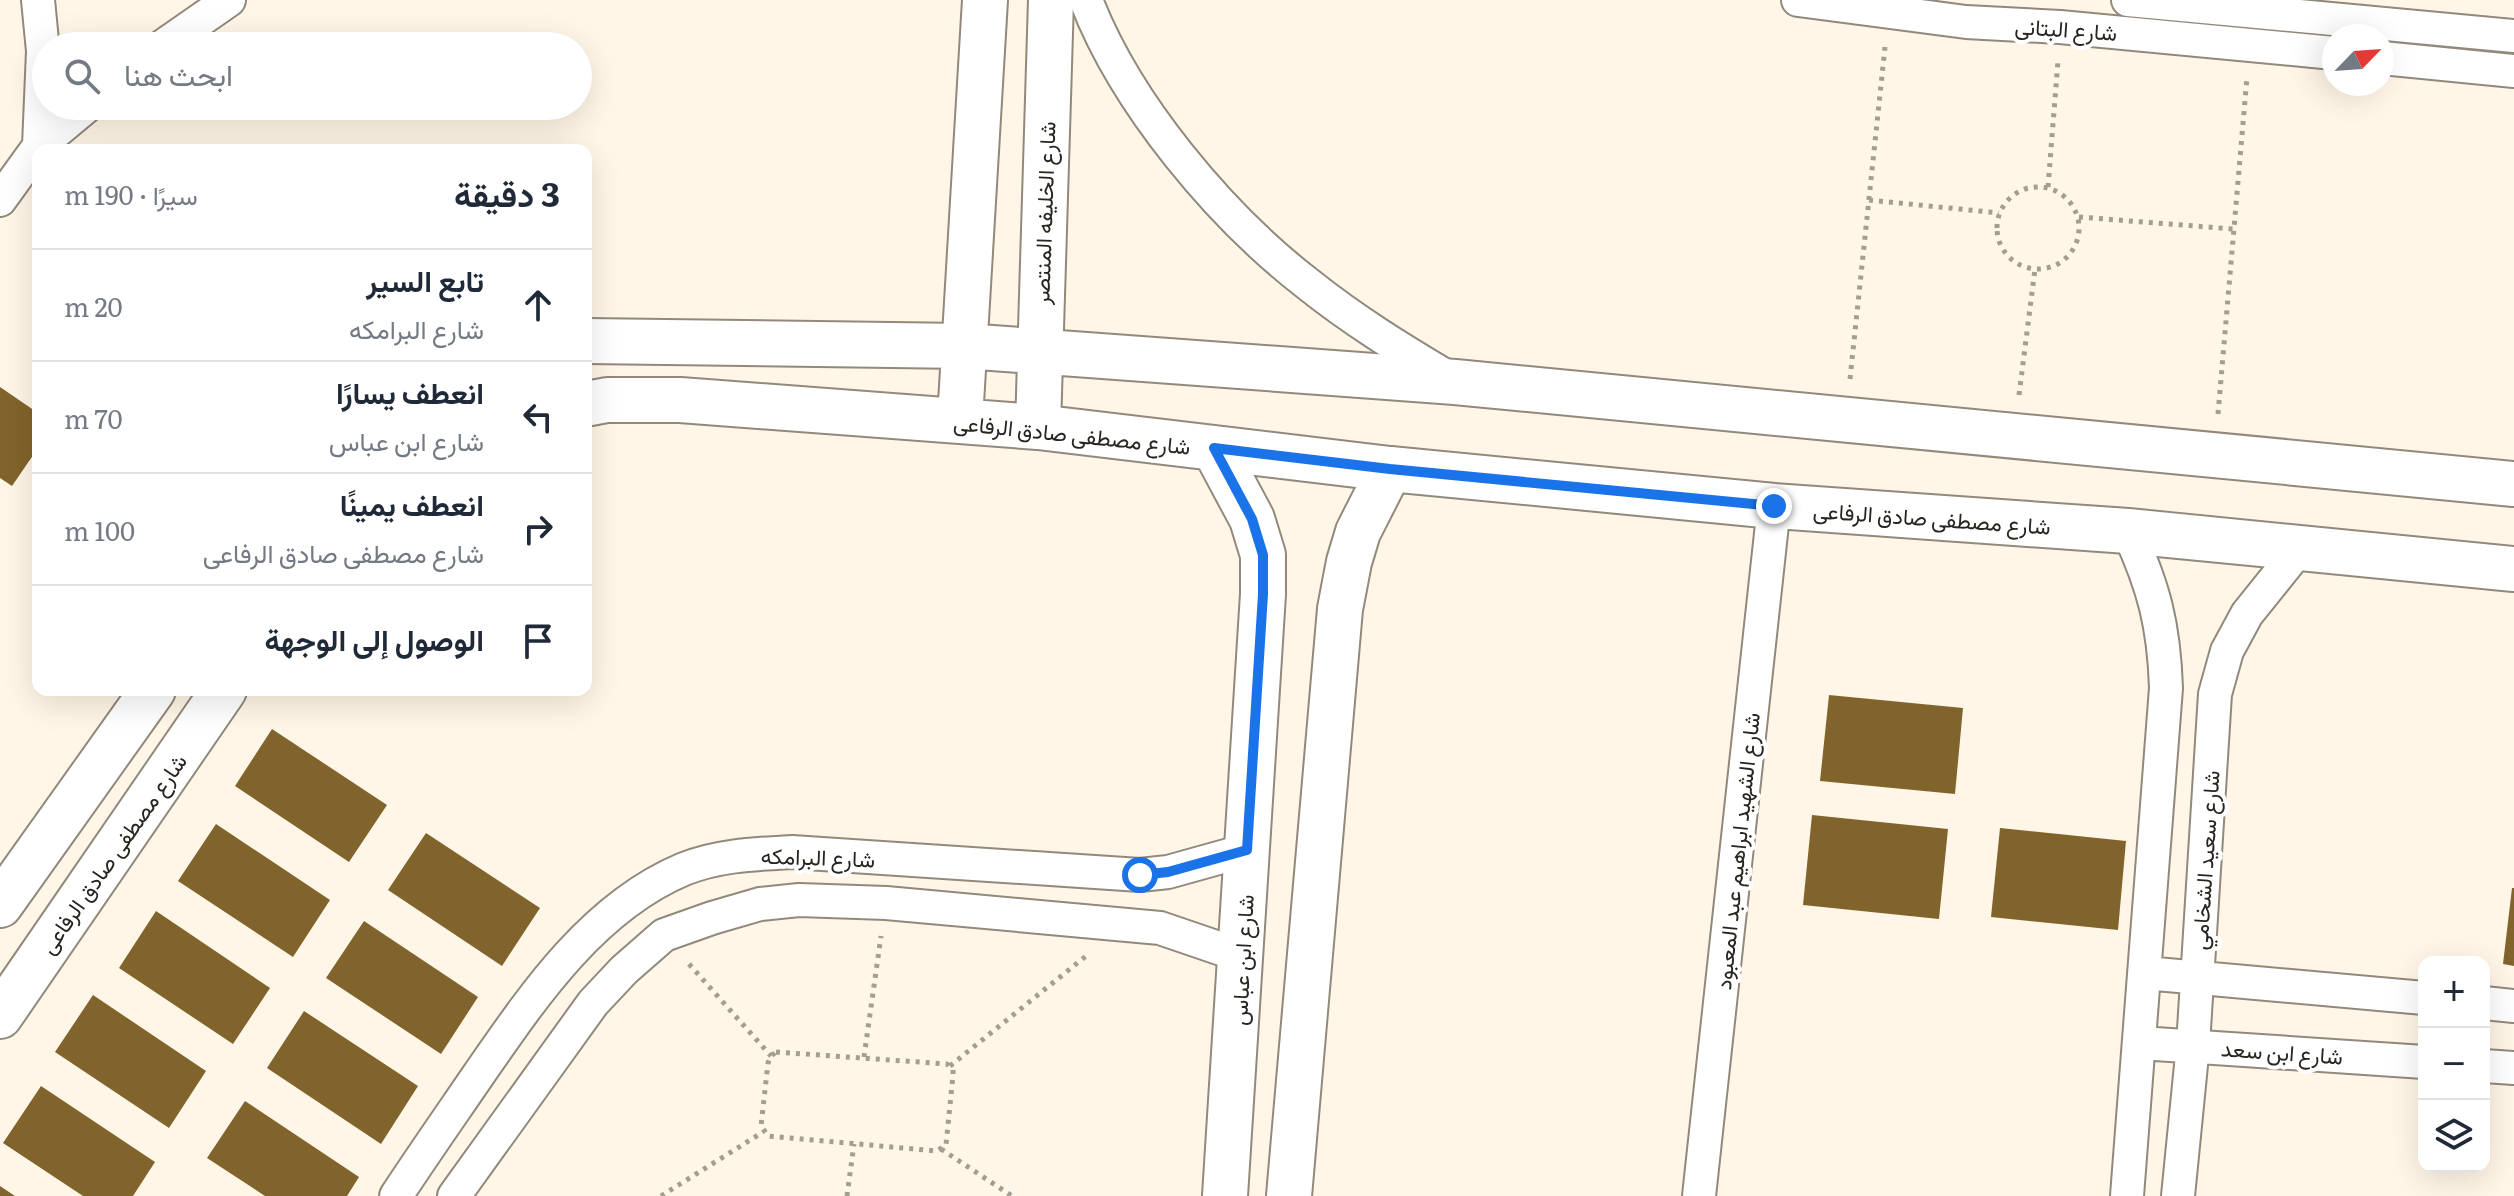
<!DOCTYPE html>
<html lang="ar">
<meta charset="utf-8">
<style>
:root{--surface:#fff;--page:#f2f2f3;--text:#1f2937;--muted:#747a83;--line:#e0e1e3}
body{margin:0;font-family:Literata,Vazirmatn,serif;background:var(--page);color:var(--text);direction:rtl}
.controls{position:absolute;right:24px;bottom:24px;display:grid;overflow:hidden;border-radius:16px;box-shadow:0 8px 32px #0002}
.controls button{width:72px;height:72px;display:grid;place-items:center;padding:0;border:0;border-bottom:2px solid var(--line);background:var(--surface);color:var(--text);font:40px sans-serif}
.compass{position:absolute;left:2322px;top:24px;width:72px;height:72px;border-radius:50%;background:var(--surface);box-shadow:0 8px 32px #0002;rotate:65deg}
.stop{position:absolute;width:24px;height:24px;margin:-18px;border:6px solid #1a73e8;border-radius:50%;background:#fff}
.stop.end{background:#1a73e8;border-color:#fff;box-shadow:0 2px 8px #0008}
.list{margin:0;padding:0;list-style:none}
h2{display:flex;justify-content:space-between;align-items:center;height:104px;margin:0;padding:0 32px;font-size:34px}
h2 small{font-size:26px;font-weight:400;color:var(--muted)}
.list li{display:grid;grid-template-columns:52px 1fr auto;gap:24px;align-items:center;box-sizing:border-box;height:112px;padding:0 32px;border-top:2px solid var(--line)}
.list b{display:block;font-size:30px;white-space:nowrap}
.list p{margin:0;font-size:26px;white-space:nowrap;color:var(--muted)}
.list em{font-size:26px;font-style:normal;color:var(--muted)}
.icon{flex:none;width:44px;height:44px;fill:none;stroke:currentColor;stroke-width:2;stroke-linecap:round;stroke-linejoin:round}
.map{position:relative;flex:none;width:2514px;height:1196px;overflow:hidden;direction:ltr}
.search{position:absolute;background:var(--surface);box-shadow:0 8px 32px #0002;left:32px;top:32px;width:560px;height:88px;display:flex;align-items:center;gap:20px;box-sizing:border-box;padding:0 28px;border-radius:44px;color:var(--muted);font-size:30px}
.panel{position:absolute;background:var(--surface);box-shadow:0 8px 32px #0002;left:32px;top:144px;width:560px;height:552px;border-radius:16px;direction:rtl}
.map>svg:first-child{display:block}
.building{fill:#81642b}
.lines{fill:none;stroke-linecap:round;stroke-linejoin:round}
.street-casing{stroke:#91897b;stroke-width:36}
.secondary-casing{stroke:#91897b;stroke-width:48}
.path{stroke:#a49d92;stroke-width:5;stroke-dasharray:4 6;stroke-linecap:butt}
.street{stroke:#fff;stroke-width:32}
.secondary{stroke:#fff;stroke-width:44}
.route{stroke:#1a73e8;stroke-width:10}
.labels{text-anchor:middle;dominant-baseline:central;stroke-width:8;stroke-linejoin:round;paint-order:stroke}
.street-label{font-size:22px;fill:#28241f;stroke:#fff}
</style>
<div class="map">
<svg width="2514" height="1196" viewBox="0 0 2514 1196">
<rect width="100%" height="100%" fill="#fff6e7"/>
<path class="building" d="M 0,387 L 38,413 L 38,448 L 12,486 L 0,478 Z
M 1829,695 L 1963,708 L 1955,794 L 1820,781 Z
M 272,729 L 387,805 L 349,862 L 235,786 Z
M 1812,815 L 1948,829 L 1939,919 L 1803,905 Z
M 216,824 L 330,900 L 293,957 L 178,881 Z
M 2000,828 L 2126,841 L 2118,930 L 1991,917 Z
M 426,833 L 540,908 L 502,966 L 388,890 Z
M 2512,888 L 2514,888 L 2514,966 L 2503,964 Z
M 156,911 L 270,988 L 233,1044 L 119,968 Z
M 364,921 L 478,997 L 441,1054 L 326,978 Z
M 93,995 L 206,1071 L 169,1128 L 55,1052 Z
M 304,1011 L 418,1086 L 381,1144 L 267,1068 Z
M 41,1086 L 155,1162 L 133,1196 L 83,1196 L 3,1143 Z
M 245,1101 L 359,1177 L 347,1196 L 265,1196 L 207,1158 Z
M 0,1186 L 15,1196 L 0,1196 Z"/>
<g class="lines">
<defs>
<path id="street" d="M 38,0 L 43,51 L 39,146
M 1086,0 C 1126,104 1220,216 1308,284 C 1353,320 1400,349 1449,378
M 1798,0 L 1966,22 L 2060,27 L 2334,53
M 2128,0 L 2514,36
M 163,46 L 229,0
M 2382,58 L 2514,71
M 0,200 L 39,146 L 87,106
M 2145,973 L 2424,998
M 2484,1003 L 2514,1006
M 2140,1043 L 2424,1062
M 2484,1066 L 2514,1068
M 396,1196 C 423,1155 451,1115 479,1074 C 533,996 593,907 684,869 C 719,855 756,854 792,852 L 1140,875 L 1168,872 L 1247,850
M 454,1196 L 593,1003 L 624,970 L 664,935 L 712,918 L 760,904 L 799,900 L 886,903 L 1160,928 L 1242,956
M 1699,1196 L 1774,506
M 2127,1196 L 2166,688 C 2164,626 2154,587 2128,531
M 2178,1196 L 2193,1045 L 2215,694 L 2227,651 L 2247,614 L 2300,548"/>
<path id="secondary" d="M 586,341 L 965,346 L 1455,382 L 2514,484
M 586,404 L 607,400 L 680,400 L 1038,427 L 1390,469 L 1774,506 L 2128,531 L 2514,569
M 960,420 L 985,0
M 1038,427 L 1051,0
M 1214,448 L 1252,519 L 1263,555 L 1263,594 L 1225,1196
M 0,905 L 153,690
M 0,1016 L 224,690
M 1289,1196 L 1340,609 L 1349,562 L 1358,532 L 1390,469"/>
</defs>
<use href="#street" class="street-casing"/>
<use href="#secondary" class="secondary-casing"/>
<path class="path" d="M1997 228a41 41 0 1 1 82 0a41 41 0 1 1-82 0Z
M 2048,187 L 2058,61
M 1869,200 L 1999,213
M 2079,217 L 2233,229
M 1850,379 L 1885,47
M 2019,395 L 2035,269
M 2218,414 L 2247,77
M 689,964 L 771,1056
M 776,1052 L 947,1064 L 953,1070 L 953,1075 L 946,1145 L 937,1151 L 768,1136 L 761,1126 L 768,1063 L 771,1056 Z
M 864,1057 L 881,936
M 950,1066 L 1086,956
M 941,1149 L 1012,1196
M 661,1196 L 763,1132
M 847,1196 L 854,1144"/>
<use href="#street" class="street"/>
<use href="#secondary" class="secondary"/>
</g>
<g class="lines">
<path class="route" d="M 1140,875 L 1168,872 L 1247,850 L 1263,594 L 1263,555 L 1252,519 L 1214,448 L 1390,469 L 1774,506"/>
</g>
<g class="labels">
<g class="street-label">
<text transform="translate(2066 28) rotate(4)">شارع البتانى</text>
<text transform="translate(1043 213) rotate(-88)">شارع الخليفه المنتصر</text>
<text transform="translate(1072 433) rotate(6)">شارع مصطفى صادق الرفاعى</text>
<text transform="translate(1932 517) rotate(4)">شارع مصطفى صادق الرفاعى</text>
<text transform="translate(1736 851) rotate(-84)">شارع الشهيد ابراهيم عبد المعبود</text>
<text transform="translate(112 853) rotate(-55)">شارع مصطفى صادق الرفاعى</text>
<text transform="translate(818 856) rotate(2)">شارع البرامكه</text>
<text transform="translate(2204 860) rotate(-86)">شارع سعيد الشخامي</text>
<text transform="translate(1241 960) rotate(-87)">شارع ابن عباس</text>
<text transform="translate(2282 1051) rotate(4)">شارع ابن سعد</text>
</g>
</g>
</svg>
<div class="controls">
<button>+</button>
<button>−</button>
<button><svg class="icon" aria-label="layers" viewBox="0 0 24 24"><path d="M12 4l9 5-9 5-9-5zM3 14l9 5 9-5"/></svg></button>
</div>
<svg class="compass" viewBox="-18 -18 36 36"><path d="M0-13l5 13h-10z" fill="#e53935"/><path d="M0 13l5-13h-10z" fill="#747a83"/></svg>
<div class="stop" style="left:1140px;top:875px"></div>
<div class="stop end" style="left:1774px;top:506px"></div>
<div class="search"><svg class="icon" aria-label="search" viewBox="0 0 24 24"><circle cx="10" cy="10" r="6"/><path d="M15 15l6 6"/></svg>ابحث هنا</div>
<section class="panel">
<h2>3 دقيقة<small>سيرًا · 190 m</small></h2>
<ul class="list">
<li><svg class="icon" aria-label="ahead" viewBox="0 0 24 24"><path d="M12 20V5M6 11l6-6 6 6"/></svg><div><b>تابع السير</b><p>شارع البرامكه</p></div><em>20 m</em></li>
<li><svg class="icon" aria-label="left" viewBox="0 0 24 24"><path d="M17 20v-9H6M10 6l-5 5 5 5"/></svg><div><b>انعطف يسارًا</b><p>شارع ابن عباس</p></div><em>70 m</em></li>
<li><svg class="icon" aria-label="right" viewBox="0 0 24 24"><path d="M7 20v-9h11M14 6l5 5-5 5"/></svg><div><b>انعطف يمينًا</b><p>شارع مصطفى صادق الرفاعى</p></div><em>100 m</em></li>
<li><svg class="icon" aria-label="arrive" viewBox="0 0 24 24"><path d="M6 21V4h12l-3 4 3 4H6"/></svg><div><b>الوصول إلى الوجهة</b></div></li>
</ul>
</section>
</div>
